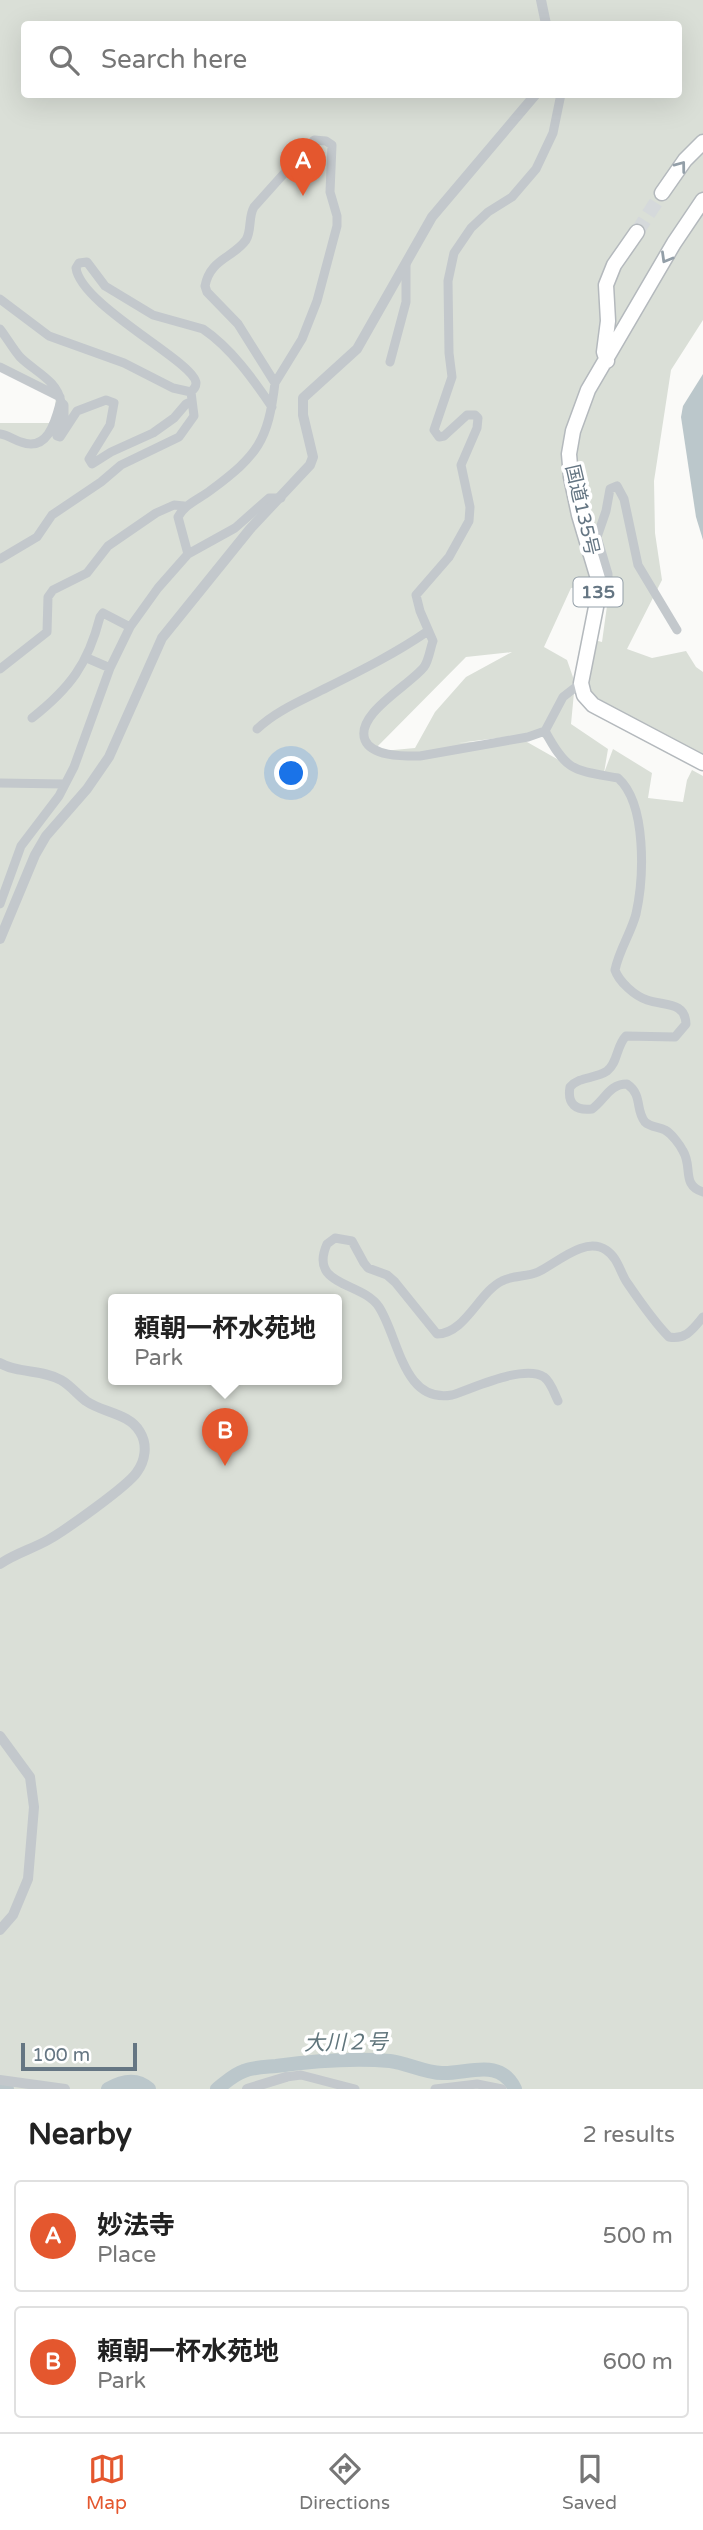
<!DOCTYPE html>
<meta charset="utf-8">
<style>
:root{--surface:#fff;--page:#f6f6f6;--text:#222;--muted:#767676;--line:#e0e0e0;--accent:#e4572e}
body{margin:0;font-family:"Varela Round","Noto Sans JP",sans-serif;background:var(--page);color:var(--text)}
.scale{position:absolute;left:21px;bottom:18px;width:116px;box-sizing:border-box;padding-left:7px;border:4px solid #657683;border-top:0;font-size:19px;line-height:24px;white-space:nowrap;color:#657683;-webkit-text-stroke:5px #fff;paint-order:stroke}
.you{position:absolute;left:292px;top:774px;width:24px;height:24px;margin:-18px;border:5px solid #fff;border-radius:50%;background:#1a73e8;box-shadow:0 0 0 10px #1a73e833}
.badge{display:grid;place-items:center;width:46px;height:46px;border-radius:50%;background:var(--accent);color:#fff;font-size:23px;font-weight:700}
.pin{position:absolute;translate:-50% -58px;filter:drop-shadow(0 2px 4px #0008)}
.pin::after{content:'';position:absolute;top:37px;width:24px;height:21px;background:inherit;clip-path:polygon(0 0,100% 0,50% 100%)}
.popup{position:absolute;left:108px;top:1294px;width:234px;height:91px;box-sizing:border-box;display:grid;place-content:center;border-radius:7px;background:var(--surface);filter:drop-shadow(0 2px 5px #0005);font-size:23px;white-space:nowrap;color:var(--muted)}
.popup b{font-size:26px;color:var(--text)}
.popup::after{content:'';position:absolute;left:50%;top:100%;margin-left:-14px;border:14px solid transparent;border-top-color:var(--surface)}
.list{margin:0;padding:0;list-style:none}
h2{display:flex;justify-content:space-between;align-items:center;height:91px;margin:0;padding:0 28px;font-size:30px}
h2 small{font-size:23px;font-weight:400;color:var(--muted)}
.list li{display:grid;grid-template-columns:46px 1fr auto;gap:21px;align-items:center;box-sizing:border-box;height:112px;margin:0 14px 14px;padding:0 14px;border:2px solid var(--line);border-radius:7px}
.list b{display:block;font-size:26px;white-space:nowrap}
.list p{margin:0;font-size:23px;white-space:nowrap;color:var(--muted)}
.list em{font-size:23px;font-style:normal;color:var(--muted)}
.icon{flex:none;width:38px;height:38px;fill:none;stroke:currentColor;stroke-width:2;stroke-linecap:round;stroke-linejoin:round}
.map{position:relative;flex:none;width:703px;height:2089px;overflow:hidden}
.search{position:absolute;background:var(--surface);box-shadow:0 7px 28px #0002;left:21px;right:21px;top:21px;height:77px;display:flex;align-items:center;gap:18px;box-sizing:border-box;padding:0 24px;border-radius:7px;color:var(--muted);font-size:26px}
.sheet{height:343px;background:var(--surface)}
nav{display:flex;justify-content:space-around;align-items:center;box-sizing:border-box;height:98px;border-top:2px solid var(--line);background:var(--surface);font-size:19px;color:var(--muted)}
nav a{display:grid;justify-items:center;gap:4px}
nav .on{color:var(--accent)}
.map>svg:first-child{display:block}
.green{fill:#dadfd7;fill-rule:evenodd}
.water{fill:#bbc7cb}
.lines{fill:none;stroke-linecap:round;stroke-linejoin:round}
.river{stroke:#bbc7cb;stroke-width:14}
.trunk-tunnel{stroke:#d5d9db;stroke-width:14;stroke-dasharray:14 7;stroke-linecap:butt}
.trunk-casing{stroke:#b4b9bd;stroke-width:17}
.minor{stroke:#c3c8cc;stroke-width:9}
.tertiary{stroke:#c3c8cc;stroke-width:10}
.trunk{stroke:#fff;stroke-width:14}
.oneway{stroke:#939fa8}
.labels{text-anchor:middle;dominant-baseline:central;stroke-width:7;stroke-linejoin:round;paint-order:stroke}
.shield{fill:#fff;stroke:#939fa8;stroke-width:2}
.shield-label{font-size:18px;font-weight:bold;fill:#657683}
.street-label{font-size:19px;fill:#657683;stroke:#fff}
.water-label{font-size:21px;font-style:italic;fill:#60757c;stroke:#fff}
</style>
<div class="map">
<svg width="703" height="2089" viewBox="0 0 703 2089">
<rect width="100%" height="100%" fill="#fafaf8"/>
<path class="green" d="M 0,0 L 703,0 L 703,320 L 671,370 L 654,481 L 655,533 L 662,580 L 627,649 L 652,658 L 686,651 L 696,667 L 703,672 L 703,762 L 616,711 L 575,682 L 571,724 L 608,749 L 604,773 L 613,749 L 652,773 L 648,798 L 683,802 L 687,780 L 692,770 L 703,776 L 703,2089 L 0,2089 L 0,423 L 49,423 L 54,417 L 56,396 L 0,367 ZM 24,24 L 678,24 L 678,94 L 24,94 ZM 610,584 L 602,642 L 594,640 L 574,680 L 567,660 L 544,647 L 571,588 ZM 512,652 L 466,677 L 435,712 L 415,748 L 372,752 L 466,657 ZM 538,733 L 580,772 L 520,738 L 458,743 ZM 113,1300 L 337,1300 L 337,1380 L 113,1380 Z"/>
<path class="water" d="M 703,374 L 703,540 L 696,517 L 681,417 L 683,406 Z"/>
<g class="lines">
<path class="river" d="M 0,2088 L 7,2089
M 108,2089 C 122,2081 137,2078 149,2089
M 217,2089 C 225,2083 234,2074 244,2071 C 254,2067 266,2067 276,2066 C 313,2061 352,2058 390,2061 C 407,2063 425,2073 442,2073 C 468,2074 500,2057 515,2089"/>
<path class="trunk-tunnel" d="M 637,232 L 662,193"/>
<defs>
<path id="trunk" d="M 662,193 L 685,160 L 703,142
M 703,200 L 674,243 L 588,390 L 573,431 L 569,454 L 571,477 L 579,515 L 599,582 L 597,602 L 581,683 L 584,695 L 593,705 L 703,763
M 607,361 L 604,352 L 608,321 L 606,285 L 614,265 L 637,232"/>
</defs>
<use href="#trunk" class="trunk-casing"/>
<path class="minor" d="M 561,94 L 553,133 L 536,169 L 512,197 L 488,212 L 471,228 L 454,253 L 448,281 L 449,353 L 452,377 L 434,430 L 439,437 L 444,436 L 467,415 L 475,415 L 478,418 L 477,428 L 461,465 L 470,507 L 469,521 L 449,557 L 416,595 L 420,611 L 433,641 C 430,649 429,660 424,667 C 410,685 355,714 365,740 C 372,757 405,756 420,756 L 528,737 L 545,731 L 563,697 L 581,683
M 314,140 L 326,141 L 332,145 L 330,192 L 337,216 L 337,226 L 317,301 L 302,339 L 275,383 L 238,324 L 207,292 L 205,286 C 210,259 233,258 246,240 C 252,230 248,217 254,207 Z
M 0,299 L 49,336 L 124,363 L 173,388 L 191,392
M 0,329 C 7,338 13,349 20,357 C 35,372 57,380 61,402 L 64,405 L 64,420 L 57,436 L 60,437 L 77,411 L 106,400 L 114,403 L 110,425 L 89,459 L 92,464 L 111,452 L 153,433 L 174,418 L 186,404 L 192,401
M 390,362 L 406,302 L 406,264
M 0,367 L 60,397
M 0,434 C 8,435 14,440 21,442 C 47,452 55,423 60,404
M 188,554 L 178,517 C 186,503 198,500 211,490 C 258,455 268,441 275,383
M 0,559 L 37,537 L 52,515 L 101,482 L 121,465 L 179,437 L 194,416 L 191,392 C 194,389 196,387 196,383 C 195,362 81,306 76,268 L 79,263 L 87,262 L 105,286 L 153,315 L 203,329 C 231,348 253,379 272,407
M 597,602 L 608,599 L 608,574 L 597,537 L 606,511 L 610,489 L 617,486 L 624,499 L 638,565 L 677,630
M 87,658 L 110,668
M 0,669 L 47,632 L 48,597 L 53,590 L 87,573 L 108,546 L 156,513 L 174,505 L 184,506
M 32,718 C 70,688 88,664 100,617 L 103,613 L 130,627
M 257,729 C 277,710 303,700 328,687 C 362,670 396,653 428,631
M 545,731 C 567,772 573,770 618,778 C 647,804 644,878 636,914 C 631,933 619,950 615,970 C 619,982 635,996 647,1000 C 664,1006 685,1001 686,1024 L 675,1037 L 626,1036 C 616,1046 618,1063 607,1071 C 595,1079 580,1076 570,1087 C 567,1104 576,1111 592,1109 C 605,1100 609,1084 627,1084 C 643,1095 635,1110 645,1122 C 650,1127 659,1127 665,1130 C 672,1134 680,1145 683,1151 C 693,1167 681,1185 703,1192
M 0,783 L 64,784
M 0,904 L 21,846 L 59,796 L 74,767 L 110,668 L 130,627 L 158,588 L 188,554 L 235,528 L 269,498 L 281,498
M 558,1401 C 554,1393 551,1382 544,1377 C 524,1364 474,1388 452,1395 C 403,1404 399,1338 379,1307 C 362,1281 308,1287 327,1244 L 335,1238 L 352,1241 L 364,1263 L 368,1268 L 387,1275 L 395,1282 L 437,1334 C 465,1334 479,1292 502,1281 C 513,1275 527,1277 538,1272 C 557,1263 585,1236 606,1250 C 617,1257 620,1271 626,1281 C 639,1300 653,1321 669,1337 C 686,1340 693,1329 703,1317
M 286,2077 L 301,2075 L 355,2089
M 435,2089 L 477,2084 L 502,2089"/>
<path class="tertiary" d="M 541,0 L 546,24
M 0,939 L 35,855 L 46,836 L 87,789 L 109,757 L 162,638 L 250,529 L 310,465 L 313,457 L 303,415 L 303,398 L 357,349 L 432,217 L 536,94
M 0,1363 C 19,1374 42,1369 61,1380 C 70,1385 77,1394 86,1401 C 103,1413 129,1413 140,1432 C 148,1445 145,1461 137,1472 C 128,1486 64,1531 48,1540 C 32,1549 14,1554 0,1564
M 0,1736 L 30,1777 L 34,1807 L 28,1879 L 13,1915 L 0,1930
M 0,2080 L 65,2089
M 247,2089 L 286,2077"/>
<use href="#trunk" class="trunk"/>
</g>
<defs><path id="oneway-chevron" d="M-2-3.5L2.5 0L-2 3.5" fill="none" stroke-width="1.6" stroke-linecap="round" stroke-linejoin="round" transform="scale(1.75)"/></defs>
<g class="oneway">
<use href="#oneway-chevron" transform="translate(681 166) rotate(-53)"/>
<use href="#oneway-chevron" transform="translate(666 258) rotate(120)"/>
</g>
<g class="labels">
<rect class="shield" x="573.5" y="577.5" width="49" height="29" rx="5"/>
<g class="shield-label">
<text x="598" y="592">135</text>
</g>
<g class="street-label">
<text transform="translate(582 510) rotate(77)">国道135号</text>
</g>
<g class="water-label">
<text transform="translate(346 2043) rotate(-1)">大川２号</text>
</g>
</g>
</svg>
<div class="scale">100 m</div>
<div class="you"></div>
<div class="pin badge" style="left:303px;top:196px">A</div>
<div class="pin badge" style="left:225px;top:1466px">B</div>
<div class="popup"><b>頼朝一杯水苑地</b>Park</div>
<div class="search"><svg class="icon" aria-label="search" viewBox="0 0 24 24"><circle cx="10" cy="10" r="6"/><path d="M15 15l6 6"/></svg>Search here</div>
</div>
<section class="sheet">
<h2>Nearby<small>2 results</small></h2>
<ul class="list">
<li><span class="badge">A</span><div><b>妙法寺</b><p>Place</p></div><em>500 m</em></li>
<li><span class="badge">B</span><div><b>頼朝一杯水苑地</b><p>Park</p></div><em>600 m</em></li>
</ul>
</section>
<nav>
<a class="on"><svg class="icon" aria-label="map" viewBox="0 0 24 24"><path d="M3 6l6-2 6 2 6-2v14l-6 2-6-2-6 2zM9 4v14M15 6v14"/></svg>Map</a>
<a><svg class="icon" aria-label="directions" viewBox="0 0 24 24"><path d="M12 3l9 9-9 9-9-9zM9 14v-3h6M13 9l2 2-2 2"/></svg>Directions</a>
<a><svg class="icon" aria-label="saved" viewBox="0 0 24 24"><path d="M7 4h10v16l-5-4-5 4z"/></svg>Saved</a>
</nav>
